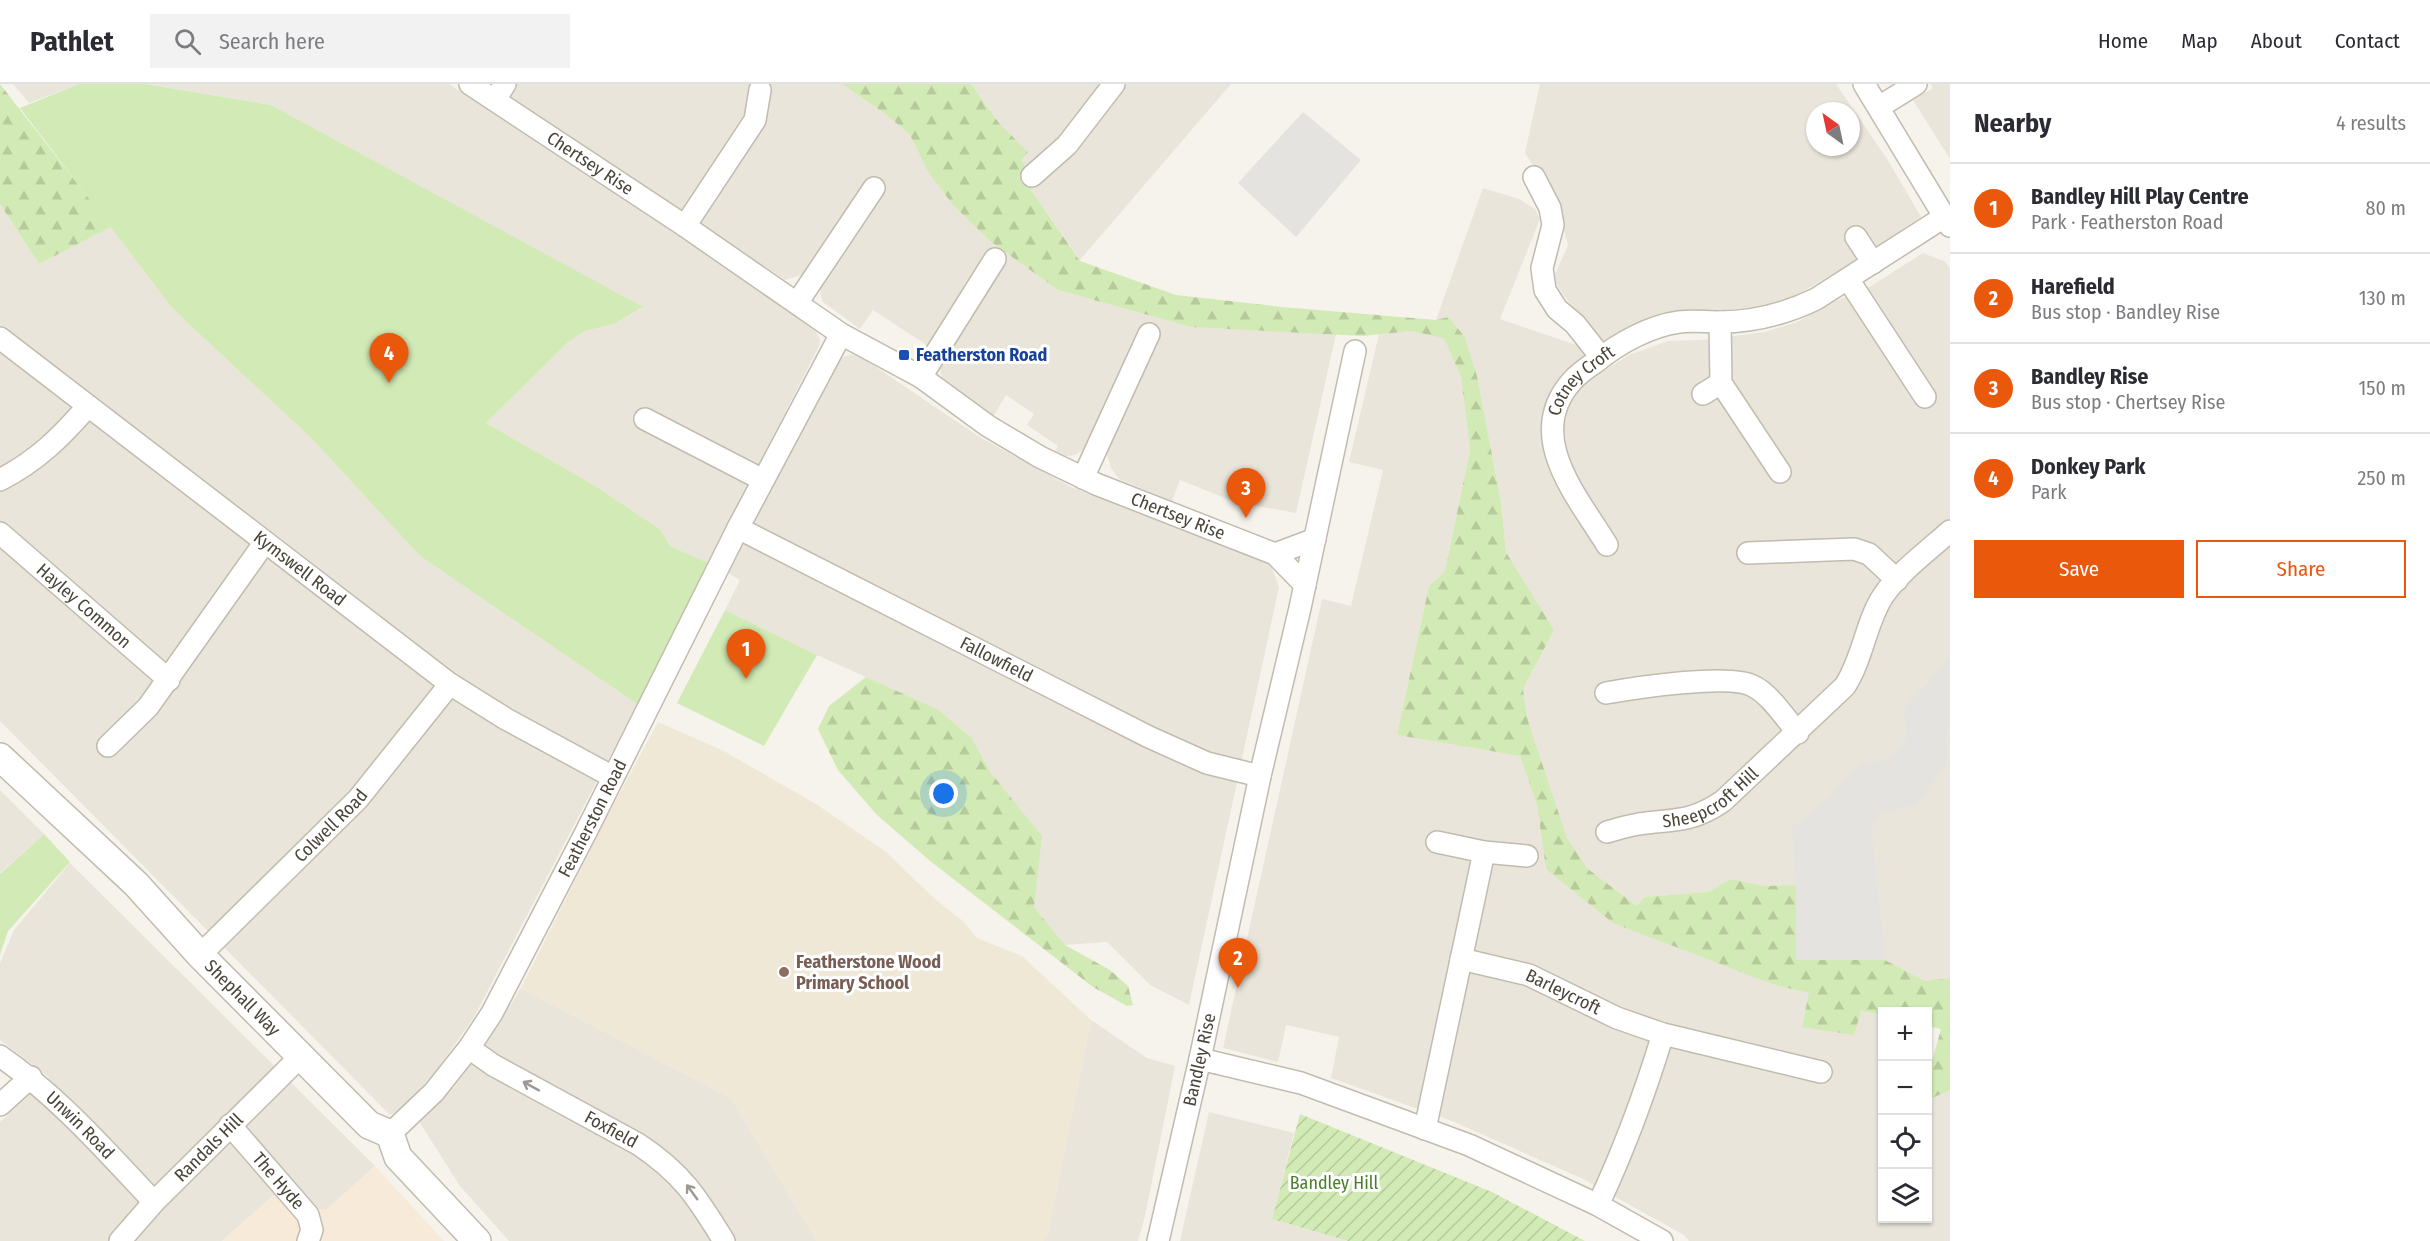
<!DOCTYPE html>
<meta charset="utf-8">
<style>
:root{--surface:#fff;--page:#f2f2f3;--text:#2b2b33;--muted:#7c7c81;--line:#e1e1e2;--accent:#ea580c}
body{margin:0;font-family:"Fira Sans Condensed",sans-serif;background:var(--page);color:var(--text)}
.controls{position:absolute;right:18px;bottom:18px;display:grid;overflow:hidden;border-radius:0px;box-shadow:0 2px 4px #0004}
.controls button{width:54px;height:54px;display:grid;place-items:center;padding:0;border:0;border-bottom:2px solid var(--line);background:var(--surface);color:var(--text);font:30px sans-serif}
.compass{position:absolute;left:1806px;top:18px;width:54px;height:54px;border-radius:50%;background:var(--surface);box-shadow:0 2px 4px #0004;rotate:327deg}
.you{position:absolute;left:944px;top:710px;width:21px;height:21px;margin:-15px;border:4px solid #fff;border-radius:50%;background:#1a73e8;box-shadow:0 0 0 9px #1a73e833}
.badge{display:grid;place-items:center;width:39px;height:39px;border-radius:50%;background:var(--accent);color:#fff;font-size:20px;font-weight:700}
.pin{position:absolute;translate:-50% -50px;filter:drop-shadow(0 2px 3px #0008)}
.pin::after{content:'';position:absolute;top:32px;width:21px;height:18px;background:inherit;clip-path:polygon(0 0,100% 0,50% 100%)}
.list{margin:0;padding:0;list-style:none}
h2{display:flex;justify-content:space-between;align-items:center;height:78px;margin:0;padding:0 24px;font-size:26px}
h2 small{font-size:20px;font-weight:400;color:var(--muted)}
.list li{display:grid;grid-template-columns:39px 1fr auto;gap:18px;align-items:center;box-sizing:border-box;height:90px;padding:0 24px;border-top:2px solid var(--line)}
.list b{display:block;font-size:22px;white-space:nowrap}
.list p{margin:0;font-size:20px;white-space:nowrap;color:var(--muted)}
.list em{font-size:20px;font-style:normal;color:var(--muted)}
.actions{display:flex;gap:12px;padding:18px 24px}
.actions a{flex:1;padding:14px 0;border:2px solid var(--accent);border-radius:0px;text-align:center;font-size:21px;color:var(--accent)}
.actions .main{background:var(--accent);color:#fff}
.icon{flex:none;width:33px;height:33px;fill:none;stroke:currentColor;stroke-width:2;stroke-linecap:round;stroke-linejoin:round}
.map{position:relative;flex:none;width:1950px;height:1157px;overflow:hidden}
header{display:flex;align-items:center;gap:36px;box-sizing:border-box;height:84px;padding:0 30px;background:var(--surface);border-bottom:2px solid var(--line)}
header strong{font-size:28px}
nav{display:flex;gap:33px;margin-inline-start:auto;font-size:21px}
.search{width:420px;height:54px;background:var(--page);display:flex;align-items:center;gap:15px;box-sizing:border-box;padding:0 21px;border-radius:0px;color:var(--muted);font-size:22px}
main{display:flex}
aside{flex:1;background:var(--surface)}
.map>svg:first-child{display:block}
.residential{fill:#eae5da;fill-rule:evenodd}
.commercial{fill:#f7ead8}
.education{fill:#efe8d6}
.green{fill:#d2eab5}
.forest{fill:url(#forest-firs)}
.garden{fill:url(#garden-furrows)}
.parking{fill:#e5e3e0}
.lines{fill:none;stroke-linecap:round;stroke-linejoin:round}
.minor-casing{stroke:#c2bbae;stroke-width:24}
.tertiary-casing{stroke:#c2bbae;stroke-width:30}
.minor{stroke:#fff;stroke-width:21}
.tertiary{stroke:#fff;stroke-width:27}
.oneway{stroke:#9c9892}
.transit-dot{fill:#1a4fb4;stroke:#fff;stroke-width:2}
.education-dot{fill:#8d6e63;stroke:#fff;stroke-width:2}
.labels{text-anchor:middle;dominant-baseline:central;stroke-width:6;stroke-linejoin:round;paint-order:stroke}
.street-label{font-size:18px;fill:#4b4439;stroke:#fff}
.transit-label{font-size:18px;font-weight:bold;fill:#164399;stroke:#fff;text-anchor:start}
.education-label{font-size:18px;font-weight:bold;fill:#785e54;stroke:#fff;text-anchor:start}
.park-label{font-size:18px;fill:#4a7f2a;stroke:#fff}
</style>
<header>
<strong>Pathlet</strong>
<div class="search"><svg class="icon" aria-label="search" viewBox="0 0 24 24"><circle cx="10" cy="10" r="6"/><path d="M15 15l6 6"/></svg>Search here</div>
<nav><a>Home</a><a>Map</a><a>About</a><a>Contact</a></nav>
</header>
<main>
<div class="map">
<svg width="1950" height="1157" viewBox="0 0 1950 1157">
<defs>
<pattern id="forest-firs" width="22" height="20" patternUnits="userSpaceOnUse" patternTransform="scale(1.5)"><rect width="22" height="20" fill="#d2eab5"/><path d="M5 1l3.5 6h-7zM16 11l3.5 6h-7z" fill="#b6ca9c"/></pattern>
<pattern id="garden-furrows" width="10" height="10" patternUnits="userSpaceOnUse" patternTransform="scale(1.5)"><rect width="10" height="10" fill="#d2eab5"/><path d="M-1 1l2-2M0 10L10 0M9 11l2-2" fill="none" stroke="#b6ca9c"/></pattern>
</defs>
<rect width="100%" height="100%" fill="#f6f3ec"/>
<path class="residential" d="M 13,0 L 79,0 L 29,19 Z
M 145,0 L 449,0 L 812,241 L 820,255 L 819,262 L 708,479 L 670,462 L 661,446 L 594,401 L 486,339 L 567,259 L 585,247 L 614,240 L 642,224 L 271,21 Z
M 490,0 L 842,0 L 888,32 L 910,51 L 927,86 L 952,120 L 990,157 L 1058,206 L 1191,243 L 1336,250 L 1296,429 L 1235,418 L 1180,396 L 1172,417 L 1119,395 L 1111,384 L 1107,370 L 1088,362 L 1075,371 L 1065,372 L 1055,367 L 1058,362 L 1027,341 L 1034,330 L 1006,311 L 993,333 L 948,303 L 942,294 L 940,284 L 945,274 L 928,262 L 873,226 L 860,245 L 823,218 L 820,210 L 822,199 L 805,190 L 785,196 Z
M 971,0 L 1231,0 L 1080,176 L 1031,106 L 1033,94 L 1020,76 L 1028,68 L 999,39 Z
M 1540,0 L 1836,0 L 1889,78 L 1921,133 L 1855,177 L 1776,223 L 1682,228 L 1599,263 L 1553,195 L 1568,161 L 1555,114 L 1525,69 ZM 1815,27 L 1851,27 L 1851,63 L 1815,63 Z
M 1931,0 L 1950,0 L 1950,75 L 1913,16 L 1933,4 Z
M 1483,104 L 1519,115 L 1535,125 L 1540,135 L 1500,235 L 1579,262 L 1599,290 L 1629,271 L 1668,257 L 1702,256 L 1765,248 L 1797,238 L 1833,218 L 1868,204 L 1923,169 L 1946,178 L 1950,185 L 1950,894 L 1925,897 L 1885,876 L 1796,876 L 1795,801 L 1764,802 L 1731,795 L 1708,808 L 1644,813 L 1637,822 L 1588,785 L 1567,754 L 1528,637 L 1523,605 L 1554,546 L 1506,468 L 1501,418 L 1477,292 L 1465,253 L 1436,236 Z
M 0,120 L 39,180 L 111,143 L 173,225 L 313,356 L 420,472 L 637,620 L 474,933 L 437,986 L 402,1024 L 390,1031 L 0,637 Z
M 1411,247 L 1444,253 L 1461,293 L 1470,366 L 1445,487 L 1429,502 L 1397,651 L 1520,672 L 1537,721 L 1546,785 L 1720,878 L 1775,901 L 1810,909 L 1802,942 L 1861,927 L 1882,931 L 1882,1134 L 1928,1134 L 1928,1016 L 1950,1006 L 1950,1157 L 1689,1157 L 1684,1151 L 1583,1095 L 1452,1037 L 1331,994 L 1339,953 L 1286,941 L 1278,978 L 1223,964 L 1322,515 L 1351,522 L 1383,386 L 1349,378 L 1379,250 Z
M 853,271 L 861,273 L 978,352 L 1071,403 L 1257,473 L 1271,482 L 1274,489 L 1279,503 L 1189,921 L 1150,901 L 1107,858 L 1065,861 L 1034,823 L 1041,752 L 991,689 L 972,654 L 937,625 L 817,571 L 725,526 L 740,496 L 728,489 L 837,277 L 845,272 Z
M 0,706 L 44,750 L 0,789 Z
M 70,779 L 375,1082 L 326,1126 L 315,1124 L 290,1097 L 222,1157 L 0,1157 L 0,1038 L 49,993 L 0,956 L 0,879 L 14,846 Z
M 521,904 L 731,1014 L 817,1157 L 509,1157 L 460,1102 L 420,1039 L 455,1002 L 494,947 Z
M 1091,936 L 1147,974 L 1175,982 L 1145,1132 L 1138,1157 L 1043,1157 L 1047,1152 Z
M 1209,1028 L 1294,1049 L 1272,1135 L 1348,1157 L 1180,1157 Z"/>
<path class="commercial" d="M 375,1082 L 444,1157 L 222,1157 L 291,1097 L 315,1124 L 326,1126 Z"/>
<path class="education" d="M 658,638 L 722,666 L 816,720 L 885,767 L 936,816 L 963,837 L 977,854 L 1022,872 L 1091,936 L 1047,1152 L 1043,1157 L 817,1157 L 731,1014 L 521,904 L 608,731 Z"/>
<path class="green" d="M 79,0 L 145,0 L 271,21 L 643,223 L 614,240 L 585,247 L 567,259 L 486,339 L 594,401 L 661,446 L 670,462 L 708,479 L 637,620 L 420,472 L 313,356 L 173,225 L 20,24 Z
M 725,526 L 817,571 L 764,662 L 677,619 Z
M 44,750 L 70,778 L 8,847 L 0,871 L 0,790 Z"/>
<path class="forest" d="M 0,0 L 111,143 L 39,180 L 0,120 Z
M 842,0 L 971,0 L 999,39 L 1028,68 L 1021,76 L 1033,94 L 1031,106 L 1080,177 L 1176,211 L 1282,223 L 1436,236 L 1448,233 L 1465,253 L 1477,292 L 1501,418 L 1506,468 L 1554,546 L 1523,605 L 1528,637 L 1567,754 L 1588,785 L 1637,822 L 1644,813 L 1708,808 L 1731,795 L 1764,802 L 1796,801 L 1796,876 L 1885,876 L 1925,897 L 1950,894 L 1950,1006 L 1928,1016 L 1928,992 L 1941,945 L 1928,942 L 1928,928 L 1882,928 L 1882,931 L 1861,927 L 1854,951 L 1802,943 L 1809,909 L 1775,901 L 1613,839 L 1546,785 L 1537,721 L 1520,672 L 1397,651 L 1429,502 L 1445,487 L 1470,366 L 1461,293 L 1444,254 L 1411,247 L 1363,252 L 1191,243 L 1058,206 L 990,157 L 952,120 L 927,86 L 910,51 L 888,32 Z
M 866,593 L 937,625 L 972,654 L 991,689 L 1042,752 L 1034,823 L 1065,861 L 1110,886 L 1128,902 L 1133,921 L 1127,922 L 1093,903 L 930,777 L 876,730 L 838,686 L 818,645 L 829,622 Z"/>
<path class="garden" d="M 1300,1030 L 1492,1108 L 1585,1157 L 1348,1157 L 1272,1135 Z"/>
<path class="parking" d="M 1303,28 L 1361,76 L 1296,153 L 1238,99 Z
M 1950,575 L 1950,644 L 1946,648 L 1947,679 L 1917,720 L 1880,729 L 1871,741 L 1885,876 L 1796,876 L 1796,801 L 1792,743 L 1824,719 L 1861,679 L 1888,676 L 1907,654 L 1904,624 Z"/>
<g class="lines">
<defs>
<g id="minor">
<path id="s1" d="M 470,0 L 685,142 L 841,250 L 921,293 L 988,342 L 1040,373 L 1096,400 L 1275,470 L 1305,501"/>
<path d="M 1864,0 L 1950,142"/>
<path d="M 495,16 L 505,0"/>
<path d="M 1879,23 L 1916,0"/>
<path d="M 1032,92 L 1067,61 L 1114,0"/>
<path d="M 1534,93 L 1550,124 L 1553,141 L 1542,184 L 1545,206 L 1557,225 L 1575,240 L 1601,273"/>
<path d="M 685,142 L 755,36 L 760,6"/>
<path d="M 1856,153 L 1873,179"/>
<path d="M 1848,195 L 1925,313"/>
<path d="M 797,219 L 874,104"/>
<path d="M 1720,238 L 1721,299 L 1780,388"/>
<path id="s2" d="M 0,254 L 450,600 L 506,635 L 613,693"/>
<path d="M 921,293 L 995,175"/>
<path d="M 1703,310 L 1721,299"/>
<path d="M 645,335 L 763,396"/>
<path d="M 1083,394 L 1149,250"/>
<path d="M 0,396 C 38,376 60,354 88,322"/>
<path id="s3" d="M 738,444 L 1149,653 L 1207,679 L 1260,692"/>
<path id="s4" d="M 0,449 L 169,596"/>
<path id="s5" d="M 1607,461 C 1578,413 1523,352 1572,297 C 1579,289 1588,283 1597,277 C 1619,259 1650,242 1679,238 C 1692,236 1706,238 1720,238 C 1755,238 1785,230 1816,215 L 1944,133"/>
<path d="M 1748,469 L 1854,465 L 1869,470 L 1897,496"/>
<path d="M 1275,470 L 1315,455"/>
<path d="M 1606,609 C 1634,604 1731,589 1753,602 C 1771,611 1785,634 1798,649"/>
<path d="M 108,662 L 148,623 L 265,458"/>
<path id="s6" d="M 1607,748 C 1617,745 1628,742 1639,740 C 1674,735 1691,739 1723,717 L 1845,602 C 1863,574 1866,538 1883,512 C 1900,487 1928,467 1950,447"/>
<path d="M 1437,758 L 1484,768 L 1527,772"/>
<path id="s7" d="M 200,871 L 358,715 L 450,600"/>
<path id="s8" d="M 1461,875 L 1529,891 L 1617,934 L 1663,950 L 1821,988"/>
<path id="s9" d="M 469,964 L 493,981 L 638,1060 C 682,1089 697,1113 724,1157"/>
<path id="s10" d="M 0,972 C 59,1013 105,1066 154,1118"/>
<path d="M 1200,975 L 1301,999 L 1469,1061 L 1598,1121 L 1662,1157"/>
<path d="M 0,1021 L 31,993"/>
<path id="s11" d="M 230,1041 L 308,1131 L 312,1146 L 308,1157"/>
<path d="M 1425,1045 L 1484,768"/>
<path id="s12" d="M 390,1050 L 434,1008 L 469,964 L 492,929 L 586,748 L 738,444 L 841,250"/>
<path d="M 1598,1121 C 1624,1066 1645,1009 1663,950"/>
<path id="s13" d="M 120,1157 L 154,1118 L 301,972"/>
<path id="s14" d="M 1158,1157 L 1200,975 L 1260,692 L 1300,524 L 1355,267"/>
</g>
<g id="tertiary">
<path id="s15" d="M 0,673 L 136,800 L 200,871 L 369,1041 L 390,1050 L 398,1073 L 477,1157"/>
</g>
</defs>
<use href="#minor" class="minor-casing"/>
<use href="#tertiary" class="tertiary-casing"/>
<use href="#minor" class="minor"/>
<use href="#tertiary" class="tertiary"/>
</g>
<defs><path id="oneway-shaft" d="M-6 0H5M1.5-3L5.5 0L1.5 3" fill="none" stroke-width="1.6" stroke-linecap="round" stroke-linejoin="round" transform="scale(1.5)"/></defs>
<g class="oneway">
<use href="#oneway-shaft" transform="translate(531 1002) rotate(-151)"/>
<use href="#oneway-shaft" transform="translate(692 1108) rotate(-126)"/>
</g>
<rect class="transit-dot" x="898" y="265" width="12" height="12" rx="3"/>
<circle class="education-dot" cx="784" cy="888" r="6"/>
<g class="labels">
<g class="street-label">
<text stroke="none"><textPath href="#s1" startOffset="144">Chertsey Rise</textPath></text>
<text stroke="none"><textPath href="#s5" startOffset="189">Cotney Croft</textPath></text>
<text stroke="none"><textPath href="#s1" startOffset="832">Chertsey Rise</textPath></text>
<text stroke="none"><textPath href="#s2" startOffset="378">Kymswell Road</textPath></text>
<text stroke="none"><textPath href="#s4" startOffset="111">Hayley Common</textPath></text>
<text stroke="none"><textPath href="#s3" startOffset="290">Fallowfield</textPath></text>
<text stroke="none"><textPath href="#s6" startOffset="111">Sheepcroft Hill</textPath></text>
<text stroke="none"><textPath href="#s12" startOffset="378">Featherston Road</textPath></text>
<text stroke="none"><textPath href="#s7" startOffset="184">Colwell Road</textPath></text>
<text stroke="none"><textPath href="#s8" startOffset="108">Barleycroft</textPath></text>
<text stroke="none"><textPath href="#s15" startOffset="342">Shephall Way</textPath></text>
<text stroke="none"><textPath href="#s14" startOffset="186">Bandley Rise</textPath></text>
<text stroke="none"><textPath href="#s10" startOffset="106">Unwin Road</textPath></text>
<text stroke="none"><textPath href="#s9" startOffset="164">Foxfield</textPath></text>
<text stroke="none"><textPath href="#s13" startOffset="129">Randals Hill</textPath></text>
<text stroke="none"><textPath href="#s11" startOffset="74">The Hyde</textPath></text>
</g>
<g class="transit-label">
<text x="916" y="271">Featherston Road</text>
</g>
<g class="education-label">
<text x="796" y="878">Featherstone Wood<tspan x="796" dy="21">Primary School</tspan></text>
</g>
<g class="park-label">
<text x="1334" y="1099">Bandley Hill</text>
</g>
</g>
</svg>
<div class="controls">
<button>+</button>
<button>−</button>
<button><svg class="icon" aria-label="locate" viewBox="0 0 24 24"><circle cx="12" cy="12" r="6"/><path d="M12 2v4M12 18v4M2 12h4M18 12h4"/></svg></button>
<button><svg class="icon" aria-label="layers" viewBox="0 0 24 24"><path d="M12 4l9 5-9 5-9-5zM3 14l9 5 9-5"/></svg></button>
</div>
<svg class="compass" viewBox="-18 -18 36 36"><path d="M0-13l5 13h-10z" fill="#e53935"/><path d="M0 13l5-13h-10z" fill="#7c7c81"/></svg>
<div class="you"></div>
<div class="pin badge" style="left:746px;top:595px">1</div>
<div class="pin badge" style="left:1238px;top:904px">2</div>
<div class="pin badge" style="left:1246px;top:434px">3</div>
<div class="pin badge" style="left:389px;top:299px">4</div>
</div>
<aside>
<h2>Nearby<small>4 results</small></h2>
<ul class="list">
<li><span class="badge">1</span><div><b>Bandley Hill Play Centre</b><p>Park · Featherston Road</p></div><em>80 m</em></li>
<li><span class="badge">2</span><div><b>Harefield</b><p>Bus stop · Bandley Rise</p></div><em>130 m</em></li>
<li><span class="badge">3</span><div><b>Bandley Rise</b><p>Bus stop · Chertsey Rise</p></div><em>150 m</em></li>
<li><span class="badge">4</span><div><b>Donkey Park</b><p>Park</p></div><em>250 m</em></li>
</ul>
<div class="actions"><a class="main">Save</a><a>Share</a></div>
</aside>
</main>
